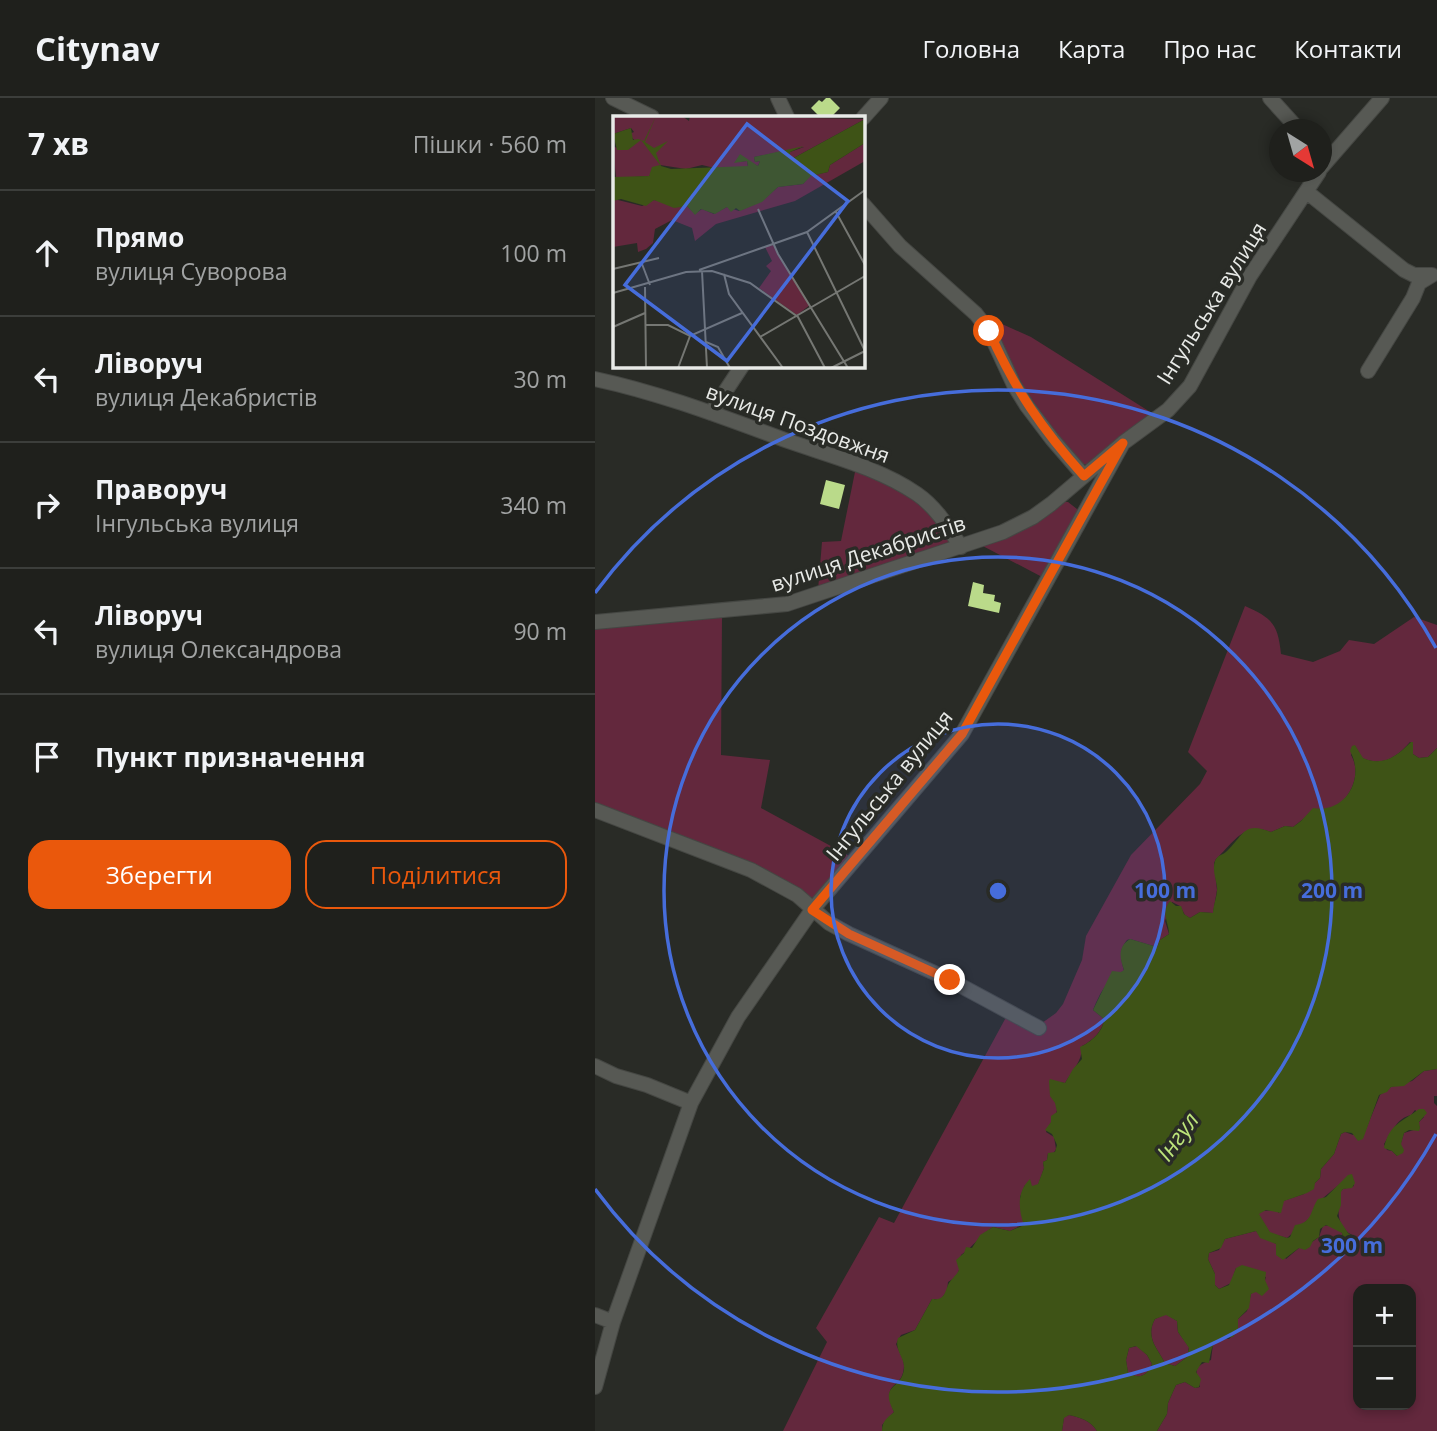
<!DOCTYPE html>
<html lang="uk">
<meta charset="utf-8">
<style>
:root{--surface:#1f201c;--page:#2c2d29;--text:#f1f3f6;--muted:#a1a3a3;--line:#3c3e3b;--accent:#ea580c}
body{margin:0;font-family:"Open Sans",sans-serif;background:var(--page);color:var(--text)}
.controls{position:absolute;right:21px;bottom:21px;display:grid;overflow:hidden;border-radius:14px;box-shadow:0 4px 10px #0003}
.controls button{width:63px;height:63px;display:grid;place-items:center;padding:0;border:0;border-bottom:2px solid var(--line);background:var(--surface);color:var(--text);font:35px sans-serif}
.compass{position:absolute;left:674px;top:21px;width:63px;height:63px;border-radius:50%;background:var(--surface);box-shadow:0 4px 10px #0003;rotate:143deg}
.stop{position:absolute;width:21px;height:21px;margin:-16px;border:5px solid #ea580c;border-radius:50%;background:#fff}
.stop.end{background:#ea580c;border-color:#fff;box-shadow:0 2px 7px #0008}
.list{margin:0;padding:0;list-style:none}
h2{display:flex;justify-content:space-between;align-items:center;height:91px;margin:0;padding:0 28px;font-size:30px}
h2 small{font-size:23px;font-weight:400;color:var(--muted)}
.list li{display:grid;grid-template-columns:46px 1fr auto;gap:21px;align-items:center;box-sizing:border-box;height:126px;padding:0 28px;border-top:2px solid var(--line)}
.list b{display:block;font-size:26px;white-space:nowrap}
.list p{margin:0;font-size:23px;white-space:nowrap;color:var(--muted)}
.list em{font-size:23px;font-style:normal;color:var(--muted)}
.actions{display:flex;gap:14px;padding:21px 28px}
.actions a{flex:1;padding:16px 0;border:2px solid var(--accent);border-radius:21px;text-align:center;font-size:24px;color:var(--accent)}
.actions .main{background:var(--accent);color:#fff}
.icon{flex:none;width:38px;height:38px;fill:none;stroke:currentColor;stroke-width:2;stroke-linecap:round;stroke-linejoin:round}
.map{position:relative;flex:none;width:842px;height:1333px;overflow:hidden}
header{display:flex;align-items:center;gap:42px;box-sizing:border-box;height:98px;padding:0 35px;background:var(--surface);border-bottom:2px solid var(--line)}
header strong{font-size:33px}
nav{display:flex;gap:38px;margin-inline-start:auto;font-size:24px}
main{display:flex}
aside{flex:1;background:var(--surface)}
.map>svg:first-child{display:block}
.green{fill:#63283d;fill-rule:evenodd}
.water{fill:#3e5316;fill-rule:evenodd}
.building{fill:#bada8a}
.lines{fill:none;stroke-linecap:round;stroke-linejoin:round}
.minor-casing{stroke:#454743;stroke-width:16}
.minor{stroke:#575954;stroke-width:14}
.route{stroke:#ea580c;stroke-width:9}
.ring{fill:none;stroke:#466ddb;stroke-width:3.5}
.labels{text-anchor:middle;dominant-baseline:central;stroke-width:7;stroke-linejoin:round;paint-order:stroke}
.street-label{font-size:21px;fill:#e8eae7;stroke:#292b26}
.water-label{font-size:23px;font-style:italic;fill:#bce47a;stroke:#292b26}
.inset-road{fill:none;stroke:#757773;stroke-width:2}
.view{fill:#466ddb;fill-opacity:0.15;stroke:#466ddb;stroke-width:3.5}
.inset-edge{fill:none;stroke:#e8eae7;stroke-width:3.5}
.centre{fill:#466ddb;stroke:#292b26;stroke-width:3.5}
.ring-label{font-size:21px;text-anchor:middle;font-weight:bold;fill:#466ddb;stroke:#292b26;stroke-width:7;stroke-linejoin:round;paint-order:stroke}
</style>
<header>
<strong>Citynav</strong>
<nav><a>Головна</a><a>Карта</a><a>Про нас</a><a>Контакти</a></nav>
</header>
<main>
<aside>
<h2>7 хв<small>Пішки · 560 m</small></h2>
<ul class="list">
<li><svg class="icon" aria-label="ahead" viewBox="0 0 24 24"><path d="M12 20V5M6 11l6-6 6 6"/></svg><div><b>Прямо</b><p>вулиця Суворова</p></div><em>100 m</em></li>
<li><svg class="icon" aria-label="left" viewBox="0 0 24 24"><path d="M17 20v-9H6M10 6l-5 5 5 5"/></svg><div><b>Ліворуч</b><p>вулиця Декабристів</p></div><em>30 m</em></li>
<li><svg class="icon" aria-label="right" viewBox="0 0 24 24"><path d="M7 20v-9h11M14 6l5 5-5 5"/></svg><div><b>Праворуч</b><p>Інгульська вулиця</p></div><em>340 m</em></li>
<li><svg class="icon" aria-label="left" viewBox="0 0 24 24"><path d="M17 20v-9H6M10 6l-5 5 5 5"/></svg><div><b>Ліворуч</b><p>вулиця Олександрова</p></div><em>90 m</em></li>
<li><svg class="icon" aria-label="arrive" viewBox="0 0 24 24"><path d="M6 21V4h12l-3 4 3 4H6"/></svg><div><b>Пункт призначення</b></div></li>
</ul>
<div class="actions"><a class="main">Зберегти</a><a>Поділитися</a></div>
</aside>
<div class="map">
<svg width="842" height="1333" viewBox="0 0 842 1333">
<rect width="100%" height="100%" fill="#292b26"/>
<path class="green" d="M 385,216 L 436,239 L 560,317 L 493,367 L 485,365 L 459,340 Z
M 261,369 L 330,405 L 358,446 L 223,492 L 227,444 L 246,443 Z
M 468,404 L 473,404 L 482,411 L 482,417 L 449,480 L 384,446 Z
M 650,508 C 677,520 683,526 686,556 L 718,564 L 745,553 L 754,542 L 779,546 L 819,519 L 842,527 L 842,650 L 833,659 L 824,660 L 818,656 L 818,645 L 815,644 C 802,659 788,669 767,660 L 760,648 L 756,657 C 767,675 756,701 738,710 C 732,713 727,711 721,711 L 698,729 L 690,728 L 676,734 C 649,723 639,744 621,761 L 619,765 L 622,792 L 618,815 L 605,814 L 595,820 L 590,817 L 585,808 L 577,804 L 570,823 L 574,836 L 565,842 L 562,849 L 535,841 L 532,842 C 523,853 526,861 529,873 C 514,877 504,897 498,912 L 509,921 C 508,933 497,943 487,948 C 488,962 477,973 470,985 L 458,983 C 451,998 462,999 462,1012 C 461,1018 454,1027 451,1034 L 459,1039 L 461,1051 L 458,1056 L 453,1055 L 452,1062 L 448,1064 L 449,1070 L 443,1087 L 439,1089 L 430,1087 L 425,1099 L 429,1126 L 415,1133 L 398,1129 C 385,1137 379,1148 366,1157 L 364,1172 L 361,1179 L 353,1184 L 352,1193 L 346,1201 L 337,1201 L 320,1232 L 306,1237 L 301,1246 C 304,1254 309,1261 309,1268 C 308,1293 285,1281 299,1314 L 287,1327 L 287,1333 L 188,1333 L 232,1244 L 221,1230 L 284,1119 L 299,1125 L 415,912 L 447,925 L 461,915 L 468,906 L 487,862 L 491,838 L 536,757 L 605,686 L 612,673 L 593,654 Z
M 127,518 L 126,657 L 175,662 L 166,710 L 256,759 L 222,798 L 215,800 L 0,710 L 0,528 Z
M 842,971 L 842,998 L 839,998 L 839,1005 L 842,1008 L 842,1333 L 562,1333 L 572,1316 L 573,1305 L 581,1287 L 590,1284 L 600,1290 L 605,1289 C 600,1272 598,1269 616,1262 L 618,1246 L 624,1240 L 634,1241 L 643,1232 L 643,1221 L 652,1213 L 656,1196 L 670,1182 L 671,1179 L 641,1170 L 636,1185 L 624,1191 L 620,1187 L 620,1176 L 613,1161 L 614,1155 L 624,1152 L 630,1141 L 661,1133 L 681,1146 L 691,1161 L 704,1150 L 709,1150 L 724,1139 L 728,1128 C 734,1126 743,1130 747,1135 L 747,1146 L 757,1137 C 740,1128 743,1110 745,1094 L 748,1091 L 759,1088 L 759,1082 L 752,1080 L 728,1100 L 719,1110 L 717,1118 L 692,1140 L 675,1135 L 663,1116 L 667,1113 L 681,1112 L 684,1115 L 688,1103 L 709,1096 L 725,1080 L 726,1071 L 739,1056 L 746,1036 L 750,1034 L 758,1037 L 769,1036 L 785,997 L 796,989 L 817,983 L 829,973 ZM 820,1012 L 829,1019 L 823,1025 L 825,1030 L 809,1035 L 802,1058 L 797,1053 L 792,1052 L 789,1046 C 796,1035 802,1020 816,1017 ZM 763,1191 L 816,1191 L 816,1307 L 763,1307 Z
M 571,1216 L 582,1223 L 583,1234 L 594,1249 L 592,1259 L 580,1268 L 570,1265 C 562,1250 550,1239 560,1221 Z
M 542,1248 L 552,1257 L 557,1266 C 552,1278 544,1282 533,1275 L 531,1262 L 534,1250 Z
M 474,1317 C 486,1320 495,1322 502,1333 L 467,1333 L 469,1319 Z"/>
<path class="water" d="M 816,644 L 818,644 L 818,656 L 824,660 L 833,659 L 842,650 L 842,971 L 829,973 L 809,988 L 796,989 L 792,994 L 784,997 L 768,1041 L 763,1043 L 757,1035 L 750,1034 L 746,1036 L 739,1056 L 726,1071 L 725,1080 L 720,1085 L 719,1091 L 712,1095 L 689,1103 L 686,1115 L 671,1112 L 664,1116 L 675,1134 L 692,1140 L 695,1139 L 700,1127 C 718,1125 715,1112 723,1101 L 731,1099 L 753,1077 L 757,1076 L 760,1085 L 757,1090 L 748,1091 L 746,1094 L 746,1107 L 742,1118 L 753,1135 L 761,1140 L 761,1145 L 758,1147 L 749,1148 L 747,1135 L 731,1127 L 725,1131 L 724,1139 L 718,1143 L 715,1149 L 710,1152 L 704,1150 L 688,1162 L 681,1157 L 681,1146 L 665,1140 L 661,1133 L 630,1141 L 626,1150 L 614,1155 L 613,1161 L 620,1176 L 620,1187 L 624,1191 L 634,1187 L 641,1170 L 647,1167 L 671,1174 L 670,1182 L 674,1191 L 667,1198 L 661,1194 L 656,1196 L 654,1210 L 643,1221 L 643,1232 L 638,1239 C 617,1242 618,1244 614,1265 L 607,1264 L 601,1274 L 606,1281 L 604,1289 L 600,1290 L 590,1284 L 581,1287 L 573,1305 L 572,1316 L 562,1333 L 502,1333 C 495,1322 486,1320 474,1317 L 469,1320 L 467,1333 L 287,1333 C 287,1323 292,1320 299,1314 C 284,1285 306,1293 309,1271 C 310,1260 299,1252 303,1240 L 320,1232 L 337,1201 C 349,1202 349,1197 353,1187 C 355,1182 361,1178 364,1172 L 361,1162 L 369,1155 L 371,1149 L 377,1150 L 385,1137 L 398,1129 L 415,1133 L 429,1127 C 423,1111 422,1093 435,1081 L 437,1088 L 443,1086 L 449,1070 L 448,1064 L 452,1062 L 453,1055 L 460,1054 L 462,1047 L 457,1036 L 450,1032 L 456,1024 L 456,1018 L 462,1014 L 460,1005 L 455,998 L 454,983 L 455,981 L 470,985 L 478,971 L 487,961 L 485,949 C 496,944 508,934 509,921 L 498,912 L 517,873 L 526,874 L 529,872 C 525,861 522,849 535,841 L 562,849 L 565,842 L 574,836 C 574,824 565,815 575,803 L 581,808 L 586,808 L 589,816 L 595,820 L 605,814 L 618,815 C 618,808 623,796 622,789 C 621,781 617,772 620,763 C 623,756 627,758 632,753 C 649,737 648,723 676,734 L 690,728 L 698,729 L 706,723 L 718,710 C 749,716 771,682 755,653 L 757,648 L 760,647 L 768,660 C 788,669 802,658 816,644 ZM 571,1217 L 582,1223 L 583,1234 L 594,1250 L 592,1259 L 580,1268 L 570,1265 C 562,1250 550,1239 560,1221 ZM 541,1248 L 552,1257 L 557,1266 C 552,1278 544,1282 533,1274 L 531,1262 L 534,1250 Z
M 824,1011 L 829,1011 L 832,1015 L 824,1024 L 825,1030 L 824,1033 L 814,1032 L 809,1035 L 806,1046 L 809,1052 L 808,1055 L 802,1058 L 797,1053 L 789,1050 C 794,1026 807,1024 824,1011 Z"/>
<path class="building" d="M 231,0 L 235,0 L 245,10 L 236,19 L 225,19 L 216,10 L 224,2 L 227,4 Z
M 231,382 L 250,387 L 244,411 L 225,406 Z
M 378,484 L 389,487 L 388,495 L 400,497 L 399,503 L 406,505 L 404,515 L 373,508 Z"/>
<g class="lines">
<defs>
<path id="minor" d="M 18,0 L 57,19
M 183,0 L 192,19
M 675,0 L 704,32
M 268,20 L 286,0
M 726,70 L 787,0
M 712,94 L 809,172 L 819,177 L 837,177
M 268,106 L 305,148 L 381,216 L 394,233 L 419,287 L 432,308 L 457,341 L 489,378
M 773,273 L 818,200 L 824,185 L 837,177
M 0,281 C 66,295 130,320 193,343 C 236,358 284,370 322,396 C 341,409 353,429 366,449
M 116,315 L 147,268
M 0,524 L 192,506 L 408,434 L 438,419 L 456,406 L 528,345 L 573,312 L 595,288 L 655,178 L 724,74
M 0,712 L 156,772 L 202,797 L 234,825 L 254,836 L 355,882 L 444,930
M 0,968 L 21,978 L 52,987 L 96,1005
M 0,1217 L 18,1224
M 0,1289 L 18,1224 L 96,1005 L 143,919 L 217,812 L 367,636 L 528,345"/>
</defs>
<use href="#minor" class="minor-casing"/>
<use href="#minor" class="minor"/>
</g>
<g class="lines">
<path class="route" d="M 355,882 L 254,836 L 217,812 L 367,636 L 528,345 L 489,378 C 447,331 420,292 394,233"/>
</g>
<circle cx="403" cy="793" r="167" fill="#466ddb" fill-opacity=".12"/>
<g class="ring">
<circle cx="403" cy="793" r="167"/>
<circle cx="403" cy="793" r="334"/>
<path d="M841 1036A501 501 0 0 1 0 1091M0 495A501 501 0 0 1 841 550"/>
</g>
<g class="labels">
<g class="street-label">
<text transform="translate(616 205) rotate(-58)">Інгульська вулиця</text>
<text transform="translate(203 325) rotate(20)">вулиця Поздовжня</text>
<text transform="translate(273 455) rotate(-18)">вулиця Декабристів</text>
<text transform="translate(294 687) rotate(-51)">Інгульська вулиця</text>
</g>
<g class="water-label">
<text transform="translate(582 1038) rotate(-54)">Інгул</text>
</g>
</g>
<g transform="translate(18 18)">
<rect width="252" height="252" fill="#292b26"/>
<path d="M 0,0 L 69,0 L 76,5 L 77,0 L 252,3 L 177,44 L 177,36 L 191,31 L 141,41 L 142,46 L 147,45 L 145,50 L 127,41 L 124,46 L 134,45 L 135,51 L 110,54 L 89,49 L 73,53 L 47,49 L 36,60 L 3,62 L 0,31 L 16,33 L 22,25 L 16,18 L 21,16 L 18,12 L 0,18 ZM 252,27 L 252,45 L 182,85 L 103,108 L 82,125 L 79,112 L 59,104 L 42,113 L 40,127 L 33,133 L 25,136 L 24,127 L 0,131 L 1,83 L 29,90 L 41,84 L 74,90 L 82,98 L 89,93 L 101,98 L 114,91 L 126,95 L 149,85 L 165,71 L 190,68 L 197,60 L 215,56 L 217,49 ZM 160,129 L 197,189 L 184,199 L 146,172 L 158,155 L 153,150 L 159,145 L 152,131 Z" fill="#63283d"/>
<path d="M 43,0 L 32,26 L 41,32 L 55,25 L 43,37 L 48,50 L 58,53 L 135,50 L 134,45 L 121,47 L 127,38 L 145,50 L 147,45 L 142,46 L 141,41 L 191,30 L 177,36 L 177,44 L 252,3 L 252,27 L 217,49 L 215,56 L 198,60 L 190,68 L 165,71 L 149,86 L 127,95 L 123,92 L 118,96 L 114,91 L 102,98 L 88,93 L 82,99 L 74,90 L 61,92 L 41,84 L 33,90 L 8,83 L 0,85 L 0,61 L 36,60 L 39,51 L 47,49 L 28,24 L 15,34 L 4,34 L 0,18 L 18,12 L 20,24 L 25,23 L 31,25 Z" fill="#3e5316"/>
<path class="inset-road" d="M 145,93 L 165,138 L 235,252M 223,96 L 252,149M 194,116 L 252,235M 29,148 L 37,169M 0,153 L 46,142M 86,154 L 194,116 L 252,74M 89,155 L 94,252M 111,158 L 116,178 L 170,252M 32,171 L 33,252M 0,177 L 73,156 L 99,155 L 137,167 L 185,201 L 212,252M 33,209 L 55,209 L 77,220 L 129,197M 0,211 L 32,197M 147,221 L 252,160M 93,226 L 105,231 L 117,252M 65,252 L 77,220M 218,252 L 252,235"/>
<path class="view" d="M 134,8 L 235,85 L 114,245 L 12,169 Z"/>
<rect width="252" height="252" class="inset-edge"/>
</g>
<circle cx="403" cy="793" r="10" class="centre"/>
<g class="ring-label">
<text x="570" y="800">100 m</text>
<text x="737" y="800">200 m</text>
<text x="757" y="1155">300 m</text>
</g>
</svg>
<div class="controls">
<button>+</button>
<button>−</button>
</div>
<svg class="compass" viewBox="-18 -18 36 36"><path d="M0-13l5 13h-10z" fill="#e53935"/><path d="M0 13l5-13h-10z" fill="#a1a3a3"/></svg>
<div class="stop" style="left:394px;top:233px"></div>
<div class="stop end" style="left:355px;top:882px"></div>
</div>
</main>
